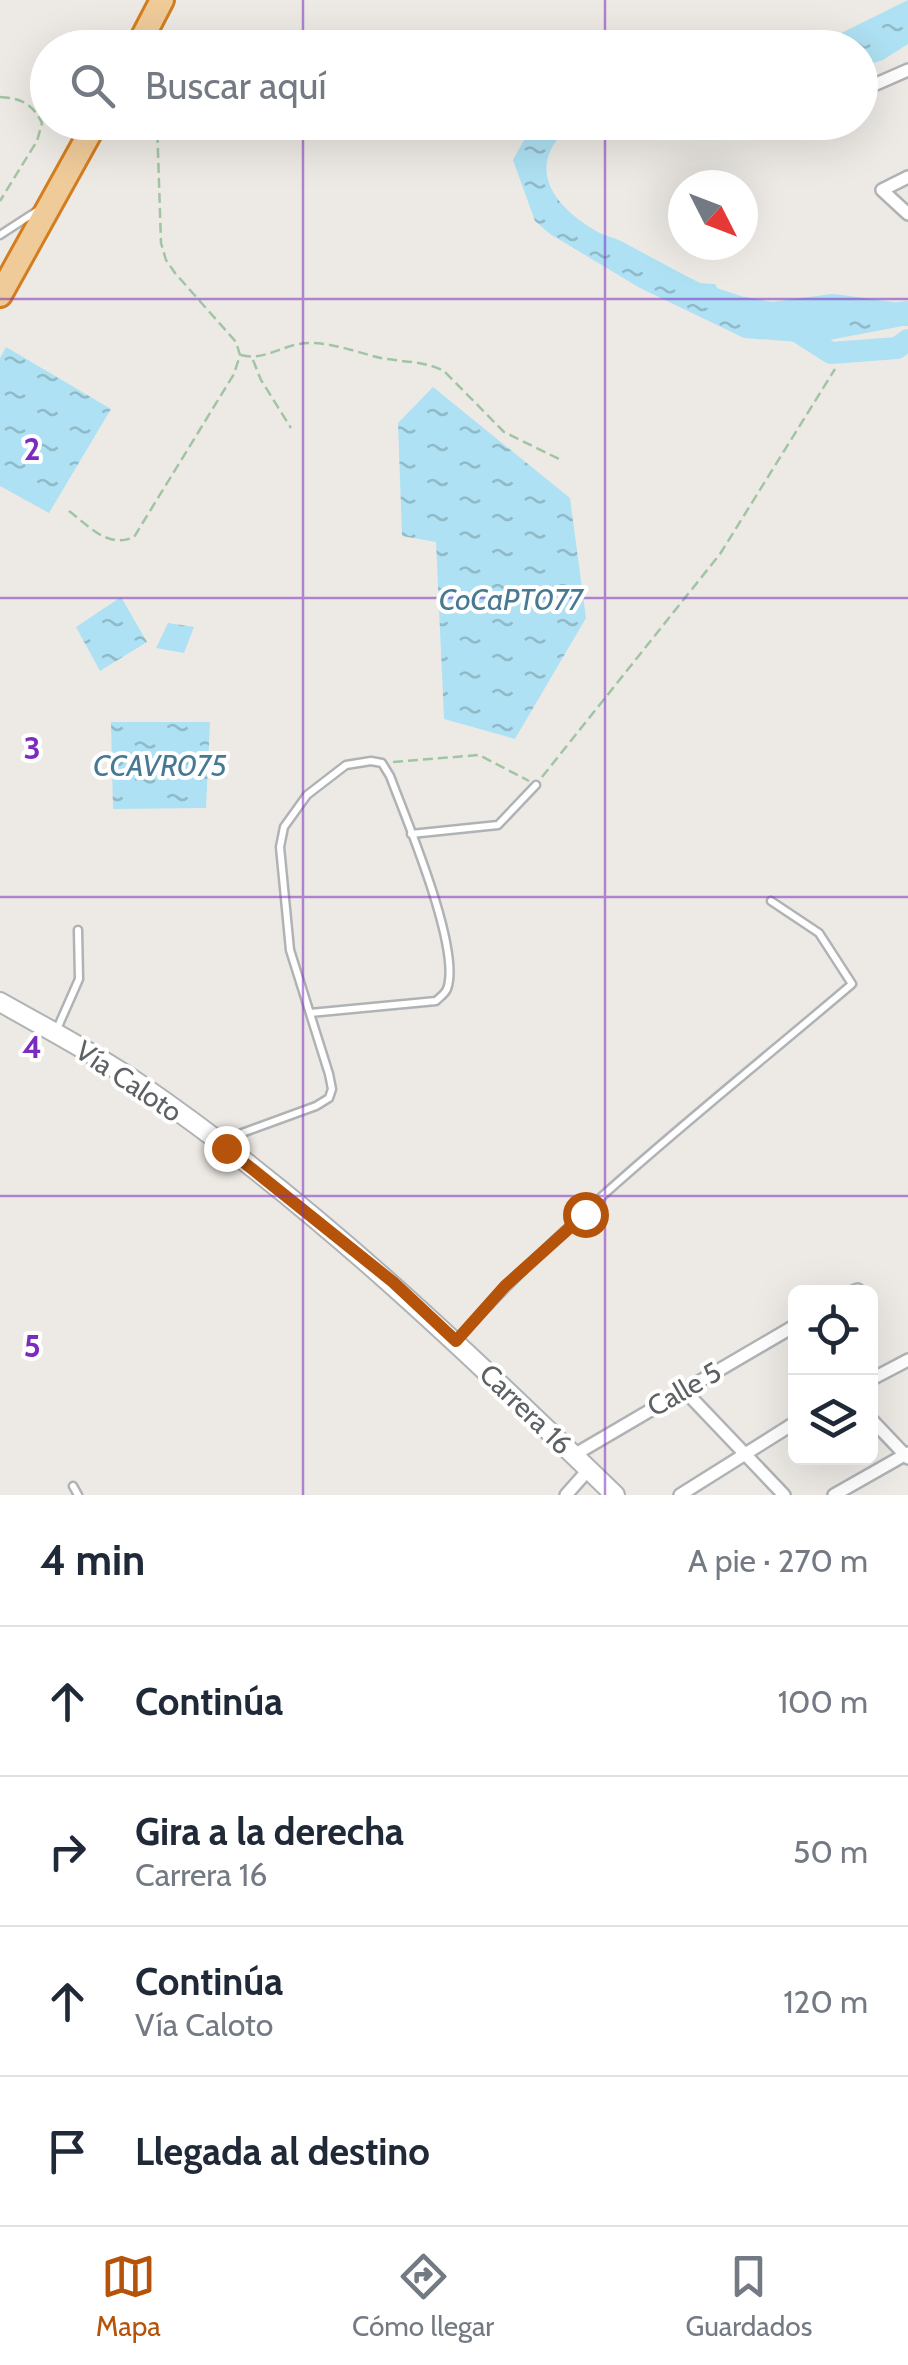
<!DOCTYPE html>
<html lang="es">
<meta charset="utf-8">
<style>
:root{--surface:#fff;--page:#f2f2f3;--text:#1f2937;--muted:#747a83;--line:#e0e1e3;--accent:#b45309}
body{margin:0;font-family:Cabin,sans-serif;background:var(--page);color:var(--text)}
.controls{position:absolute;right:30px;bottom:30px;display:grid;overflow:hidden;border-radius:15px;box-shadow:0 10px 40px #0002}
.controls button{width:90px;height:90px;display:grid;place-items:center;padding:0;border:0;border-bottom:2px solid var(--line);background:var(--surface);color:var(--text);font:50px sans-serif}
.compass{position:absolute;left:668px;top:170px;width:90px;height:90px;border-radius:50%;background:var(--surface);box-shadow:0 10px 40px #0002;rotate:132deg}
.stop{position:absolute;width:30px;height:30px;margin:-22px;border:8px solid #b45309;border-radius:50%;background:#fff}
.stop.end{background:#b45309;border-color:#fff;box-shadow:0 2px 10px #0008}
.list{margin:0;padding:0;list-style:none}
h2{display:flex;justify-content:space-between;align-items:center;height:130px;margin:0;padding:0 40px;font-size:42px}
h2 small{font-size:32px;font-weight:400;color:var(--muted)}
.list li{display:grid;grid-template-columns:65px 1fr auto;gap:30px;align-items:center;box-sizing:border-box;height:150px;padding:0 40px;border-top:2px solid var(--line)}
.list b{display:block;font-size:38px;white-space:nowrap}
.list p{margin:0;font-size:32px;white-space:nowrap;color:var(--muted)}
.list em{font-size:32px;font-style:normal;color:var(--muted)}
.icon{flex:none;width:55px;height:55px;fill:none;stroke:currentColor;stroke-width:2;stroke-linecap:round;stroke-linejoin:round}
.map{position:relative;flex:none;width:908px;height:1495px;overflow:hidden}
.search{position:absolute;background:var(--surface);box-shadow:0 10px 40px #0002;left:30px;right:30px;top:30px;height:110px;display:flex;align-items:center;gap:25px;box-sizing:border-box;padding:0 35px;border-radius:55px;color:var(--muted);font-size:38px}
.sheet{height:730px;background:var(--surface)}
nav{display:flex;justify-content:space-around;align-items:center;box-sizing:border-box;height:140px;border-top:2px solid var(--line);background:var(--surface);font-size:28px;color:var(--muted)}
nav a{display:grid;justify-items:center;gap:5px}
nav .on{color:var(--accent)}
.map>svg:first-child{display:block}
.water{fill:url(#water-ripples)}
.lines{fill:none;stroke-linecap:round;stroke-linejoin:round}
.river{stroke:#aee1f3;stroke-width:22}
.lane-casing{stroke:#b0b3b5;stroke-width:11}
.street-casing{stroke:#b0b3b5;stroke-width:16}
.secondary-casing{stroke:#afb3b6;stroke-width:22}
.highway-casing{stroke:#d47d1e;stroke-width:28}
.path{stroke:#a1c4a4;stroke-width:2.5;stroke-dasharray:10 5;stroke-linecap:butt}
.lane{stroke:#fff;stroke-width:6}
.street{stroke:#fff;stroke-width:11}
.secondary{stroke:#fff;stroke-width:18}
.highway{stroke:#efcb9a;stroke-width:22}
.route{stroke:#b45309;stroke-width:12}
.grid{fill:none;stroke:#7b2cbf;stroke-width:2.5;stroke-opacity:0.55}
.labels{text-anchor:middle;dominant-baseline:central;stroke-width:8;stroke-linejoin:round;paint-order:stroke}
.street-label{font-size:28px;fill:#5d6163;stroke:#fff}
.water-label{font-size:30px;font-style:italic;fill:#477993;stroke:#fff}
.grid-label{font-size:32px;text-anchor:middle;font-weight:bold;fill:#7b2cbf;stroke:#fff;stroke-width:8;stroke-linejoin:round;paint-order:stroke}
</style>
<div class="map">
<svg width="908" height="1495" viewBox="0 0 908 1495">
<defs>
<pattern id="water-ripples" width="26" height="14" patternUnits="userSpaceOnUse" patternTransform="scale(2.5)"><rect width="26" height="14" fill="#aee1f3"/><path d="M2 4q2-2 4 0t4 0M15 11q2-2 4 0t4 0" fill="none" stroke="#91bac8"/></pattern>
</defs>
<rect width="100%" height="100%" fill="#edeae5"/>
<path class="water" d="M 908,0 L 908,44 L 883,60 L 861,67 L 860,48 L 813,47 Z
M 534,122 L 574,123 C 523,163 550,204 596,231 C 605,236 616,238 625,243 C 650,257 675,270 700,283 L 715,284 L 718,289 L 709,296 C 720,301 733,312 743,315 C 798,332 853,305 908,301 L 908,325 L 814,343 L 744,338 L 640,288 L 550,234 L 535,221 L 513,160 Z
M 6,347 L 111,409 L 49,513 L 0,486 L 0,358 Z
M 433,387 L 570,498 L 586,618 L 515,739 L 444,719 L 436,542 L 402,536 L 398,423 Z
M 121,597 L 147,642 L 100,671 L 76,627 Z
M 168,623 L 194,627 L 184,653 L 156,648 Z
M 111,722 L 210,722 L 206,808 L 113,809 Z"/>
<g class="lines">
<path class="river" d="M 690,291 L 739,307 L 773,313 L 833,305 L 908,315
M 787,325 L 831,353 L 897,348 L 908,340"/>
<defs>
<path id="lane" d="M 0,235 L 40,209
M 411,834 L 498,825 L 536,785
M 57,1029 L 79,979 L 78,930
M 226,1147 L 242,1133 L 316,1106 L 329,1098 L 332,1089 L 329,1074 L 290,950 L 280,847 L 284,827 L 307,795 L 346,765 L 371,761 L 382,763 L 390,776 C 406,819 462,950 447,989 C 445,994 440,997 436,1001 L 310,1013
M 457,1340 C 575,1208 718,1098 852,984 L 819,933 L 771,901
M 73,1486 L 78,1495"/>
<path id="street" d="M 860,91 L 908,70
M 908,177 L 882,190 L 908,214
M 853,1292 L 858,1290
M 870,1380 L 908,1360
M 683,1389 L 784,1495
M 870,1418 L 908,1458
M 574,1455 L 796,1325
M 566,1495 L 589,1469
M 680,1495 L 796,1422
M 834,1495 L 908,1453"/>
<path id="secondary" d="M 0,1002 C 46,1028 94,1053 138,1083 C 312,1202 464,1349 615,1495"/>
<path id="highway" d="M 137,48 L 162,0
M 0,295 L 96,122"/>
</defs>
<use href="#lane" class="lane-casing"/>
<use href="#street" class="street-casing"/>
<use href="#secondary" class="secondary-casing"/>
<use href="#highway" class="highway-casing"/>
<path class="path" d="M 0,97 C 21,98 33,104 42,123 L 37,141 L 0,201
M 241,355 C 265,362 286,342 311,343 C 334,343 359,353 381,358 C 402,362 425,361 444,371 L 504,432 L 559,459
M 253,360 L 261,380 L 291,428
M 69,511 C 89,526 108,549 134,537 L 234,374 L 240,355 L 236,342 L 175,273 L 166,260 L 161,243 L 157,122
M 393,762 L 479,755 L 529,781
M 542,777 L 720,554 L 835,369"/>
<use href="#lane" class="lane"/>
<use href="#street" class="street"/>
<use href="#secondary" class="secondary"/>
<use href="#highway" class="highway"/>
</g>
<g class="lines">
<path class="route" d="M 226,1148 L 393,1282 L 456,1341 L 505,1286 L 585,1214"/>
</g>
<path class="grid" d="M 303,0 L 303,48M 605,0 L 605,48M 303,122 L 303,1495M 605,122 L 605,1495M 0,299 L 908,299M 0,598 L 908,598M 0,897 L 908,897M 0,1196 L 908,1196"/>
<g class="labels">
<g class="street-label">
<text transform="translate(129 1081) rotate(34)">Vía Caloto</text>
<text transform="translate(684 1389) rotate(-30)">Calle 5</text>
<text transform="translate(526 1409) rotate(44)">Carrera 16</text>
</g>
<g class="water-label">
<text x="511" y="599">CoCaPT077</text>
<text x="160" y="765">CCAVR075</text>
</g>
</g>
<g class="grid-label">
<text x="32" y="460">2</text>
<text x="32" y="759">3</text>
<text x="32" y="1058">4</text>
<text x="32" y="1357">5</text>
</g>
</svg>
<div class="controls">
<button><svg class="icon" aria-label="locate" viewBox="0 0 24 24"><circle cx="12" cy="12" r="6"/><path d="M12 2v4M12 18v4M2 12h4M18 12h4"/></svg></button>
<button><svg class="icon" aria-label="layers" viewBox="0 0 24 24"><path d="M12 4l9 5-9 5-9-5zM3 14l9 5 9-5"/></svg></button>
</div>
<svg class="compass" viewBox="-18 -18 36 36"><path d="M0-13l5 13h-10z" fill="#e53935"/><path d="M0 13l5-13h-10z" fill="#747a83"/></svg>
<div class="stop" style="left:585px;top:1214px"></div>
<div class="stop end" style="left:226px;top:1148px"></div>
<div class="search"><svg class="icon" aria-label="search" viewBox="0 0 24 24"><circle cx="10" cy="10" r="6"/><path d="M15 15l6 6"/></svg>Buscar aquí</div>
</div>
<section class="sheet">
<h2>4 min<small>A pie · 270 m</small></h2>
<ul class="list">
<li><svg class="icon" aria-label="ahead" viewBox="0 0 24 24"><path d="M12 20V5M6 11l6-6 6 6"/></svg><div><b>Continúa</b></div><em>100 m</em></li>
<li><svg class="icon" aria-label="right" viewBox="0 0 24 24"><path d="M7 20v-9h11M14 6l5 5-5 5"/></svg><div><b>Gira a la derecha</b><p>Carrera 16</p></div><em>50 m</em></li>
<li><svg class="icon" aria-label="ahead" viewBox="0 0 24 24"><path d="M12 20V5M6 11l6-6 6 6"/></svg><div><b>Continúa</b><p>Vía Caloto</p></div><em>120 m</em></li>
<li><svg class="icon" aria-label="arrive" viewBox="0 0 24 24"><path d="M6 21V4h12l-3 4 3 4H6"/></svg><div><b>Llegada al destino</b></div></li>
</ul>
</section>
<nav>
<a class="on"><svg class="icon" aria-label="map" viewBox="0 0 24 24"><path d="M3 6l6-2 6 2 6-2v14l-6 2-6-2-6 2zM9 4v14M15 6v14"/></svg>Mapa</a>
<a><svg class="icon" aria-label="directions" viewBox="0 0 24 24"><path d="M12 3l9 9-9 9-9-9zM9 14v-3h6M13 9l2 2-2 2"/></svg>Cómo llegar</a>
<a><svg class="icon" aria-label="saved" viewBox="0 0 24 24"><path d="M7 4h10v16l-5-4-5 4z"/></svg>Guardados</a>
</nav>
